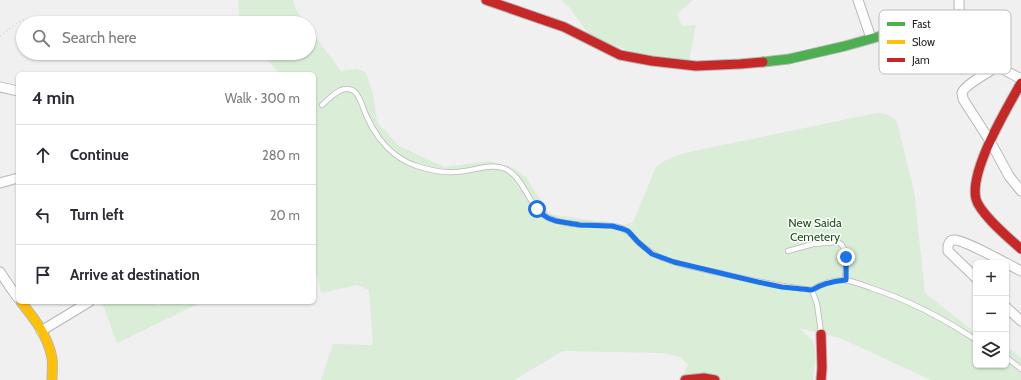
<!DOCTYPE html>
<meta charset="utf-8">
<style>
:root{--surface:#fff;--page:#f7f7f7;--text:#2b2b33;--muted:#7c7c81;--line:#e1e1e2}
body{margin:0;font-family:Cabin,sans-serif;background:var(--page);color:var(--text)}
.controls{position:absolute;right:12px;bottom:12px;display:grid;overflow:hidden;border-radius:6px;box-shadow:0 1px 3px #0004}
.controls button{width:36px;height:36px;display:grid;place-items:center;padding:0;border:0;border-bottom:1px solid var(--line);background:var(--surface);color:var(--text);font:20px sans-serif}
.stop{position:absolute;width:12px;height:12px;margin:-9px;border:3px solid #1a73e8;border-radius:50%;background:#fff}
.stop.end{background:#1a73e8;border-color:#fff;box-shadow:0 1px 4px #0008}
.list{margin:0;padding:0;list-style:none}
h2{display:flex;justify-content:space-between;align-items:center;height:52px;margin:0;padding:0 16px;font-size:17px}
h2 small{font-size:13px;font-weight:400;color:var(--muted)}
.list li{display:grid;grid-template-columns:26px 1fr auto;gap:12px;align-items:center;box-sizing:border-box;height:60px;padding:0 16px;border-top:1px solid var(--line)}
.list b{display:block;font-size:15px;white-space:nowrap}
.list em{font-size:13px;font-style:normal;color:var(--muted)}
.icon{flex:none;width:22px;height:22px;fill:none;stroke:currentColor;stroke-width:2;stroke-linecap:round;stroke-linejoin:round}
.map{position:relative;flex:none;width:1021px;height:380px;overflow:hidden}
.search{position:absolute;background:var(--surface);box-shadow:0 1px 3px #0004;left:16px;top:16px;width:300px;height:44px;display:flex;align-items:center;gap:10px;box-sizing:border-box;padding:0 14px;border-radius:22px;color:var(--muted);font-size:15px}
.panel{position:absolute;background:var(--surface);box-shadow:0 1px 3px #0004;left:16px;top:72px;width:300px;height:232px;border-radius:6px}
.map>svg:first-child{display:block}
.green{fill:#d9edd7}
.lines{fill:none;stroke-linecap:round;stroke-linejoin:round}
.lane-casing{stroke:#b7b7b8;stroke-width:6}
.street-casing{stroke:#b7b7b8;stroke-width:11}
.fast-casing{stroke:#b7b7b8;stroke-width:11}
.slow-casing{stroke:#b7b7b8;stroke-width:11}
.jam-casing{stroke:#b7b7b8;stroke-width:11}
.path{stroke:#d1d1d2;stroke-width:1.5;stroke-dasharray:1 3;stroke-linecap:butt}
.lane{stroke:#fdfdfd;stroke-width:4.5}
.street{stroke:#fdfdfd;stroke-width:9}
.fast{stroke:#4caf50;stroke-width:9}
.slow{stroke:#ffc107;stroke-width:9}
.jam{stroke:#c62828;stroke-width:9}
.route{stroke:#1a73e8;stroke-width:5}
.labels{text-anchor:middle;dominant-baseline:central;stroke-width:3;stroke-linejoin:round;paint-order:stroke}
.park-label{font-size:12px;fill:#1c5319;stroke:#fff}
.key{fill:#fff;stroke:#bcbcbc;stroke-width:1}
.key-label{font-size:11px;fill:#1e1e1f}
</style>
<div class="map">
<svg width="1021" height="380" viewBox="0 0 1021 380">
<rect width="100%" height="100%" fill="#f0f0f1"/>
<path class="green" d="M 238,0 L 293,0 L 296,10 L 305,23 L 240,23 Z
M 561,0 L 693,0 L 677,14 L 682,26 L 696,25 L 689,62 L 641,56 L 589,35 L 569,7 Z
M 309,28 L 341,71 L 357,69 L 366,73 L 373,94 L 377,122 L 399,146 L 444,167 L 489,161 L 512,167 L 526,177 L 549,214 L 624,225 L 633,222 L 656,167 L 666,160 L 684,153 L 877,113 C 887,113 890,115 897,122 L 915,196 L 917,218 L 925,293 L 976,333 L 976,365 L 1006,365 L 1006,348 L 1012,350 L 1021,358 L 1021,380 L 931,380 L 840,338 L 799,328 L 813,341 L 816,356 L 813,380 L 681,380 L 688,365 L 680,357 L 662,353 L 563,351 L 514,380 L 321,380 L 333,344 L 373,345 L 369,290 L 357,285 L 321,293 L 314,263 L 314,174 L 316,174 L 314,170 L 314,74 L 280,74 L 261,53 L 309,53 Z
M 102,302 L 154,302 L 157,306 L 164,302 L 202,302 L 117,343 Z"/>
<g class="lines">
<defs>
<path id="lane" d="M 322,105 C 328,100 338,88 347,89 C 350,89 353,90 355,92 C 361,98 363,109 367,117 C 370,124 374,131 379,138 C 389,151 401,161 417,166 C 429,170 443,173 455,172 C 472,172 487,163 503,168 C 525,176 527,206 547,217 C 560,224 579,225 594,225 C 602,226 610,225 618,227 C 628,229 632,236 639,243 C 646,249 653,254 662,258 C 680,265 701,269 720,273 C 751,280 781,287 812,290 L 817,304 L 821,332
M 788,251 L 813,244 L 838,242 L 842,245 L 845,251 L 846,264 L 845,280
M 812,290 C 822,283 832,280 844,280 C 853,281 863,285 871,288 C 908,300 943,318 976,340
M 1006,357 L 1021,369"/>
<path id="street" d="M 858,0 L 871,38
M 959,0 C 959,7 959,15 961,22 C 965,31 990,62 999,67 C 1006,71 1014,75 1021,79
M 998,66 C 991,71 964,85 962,93 C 962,95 963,96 963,99 L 990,141 L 1009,176 L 1021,191
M 0,87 L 18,91
M 0,183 L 18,178
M 1006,263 L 1021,271
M 0,272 L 10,287 L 18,298
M 976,278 L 948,251 L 948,246 C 949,242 950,240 954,240 C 962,239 996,258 1006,263
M 1006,307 L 1021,321
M 41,331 L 89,302"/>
<path id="fast" d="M 763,62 L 789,59 L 845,46 L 959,14"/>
<path id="slow" d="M 21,302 C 34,318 48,336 52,358 C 53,365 52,373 52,380"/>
<path id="jam" d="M 486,0 L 564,27 L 620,55 L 652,61 L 696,66 L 740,64 L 763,62
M 1021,83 C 1007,108 969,171 976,199 C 980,214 1009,238 1021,249
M 821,334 L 822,368 L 821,380
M 685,380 L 704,378 L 715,380"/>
</defs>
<use href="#lane" class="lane-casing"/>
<use href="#street" class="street-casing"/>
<use href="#fast" class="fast-casing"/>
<use href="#slow" class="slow-casing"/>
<use href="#jam" class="jam-casing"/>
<path class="path" d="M 0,36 C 10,29 19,18 31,19 C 37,20 42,22 48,23"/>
<use href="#lane" class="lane"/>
<use href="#street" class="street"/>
<use href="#fast" class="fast"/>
<use href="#slow" class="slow"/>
<use href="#jam" class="jam"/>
</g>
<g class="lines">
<path class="route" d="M 537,209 L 542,214 L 548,218 L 556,221 L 580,225 L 612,226 L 623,229 L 628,231 L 638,242 L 652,254 L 674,262 L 758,282 L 782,287 L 812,290 C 823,283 833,281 846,280 L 846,257"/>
</g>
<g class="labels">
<g class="park-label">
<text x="815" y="222">New Saida<tspan x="815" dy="14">Cemetery</tspan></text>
</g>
</g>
<rect x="879" y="10" width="132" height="64" rx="6" class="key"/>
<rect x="887" y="22" width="18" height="4" fill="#4caf50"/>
<rect x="887" y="40" width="18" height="4" fill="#ffc107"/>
<rect x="887" y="58" width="18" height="4" fill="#c62828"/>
<g class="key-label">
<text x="912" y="28">Fast</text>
<text x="912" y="46">Slow</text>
<text x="912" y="64">Jam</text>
</g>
</svg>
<div class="controls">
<button>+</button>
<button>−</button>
<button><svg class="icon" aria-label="layers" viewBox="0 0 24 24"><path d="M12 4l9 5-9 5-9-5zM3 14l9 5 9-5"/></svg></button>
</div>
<div class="stop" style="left:537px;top:209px"></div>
<div class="stop end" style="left:846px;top:257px"></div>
<div class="search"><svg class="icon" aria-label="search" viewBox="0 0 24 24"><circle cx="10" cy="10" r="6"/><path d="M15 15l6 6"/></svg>Search here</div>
<section class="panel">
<h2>4 min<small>Walk · 300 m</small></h2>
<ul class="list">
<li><svg class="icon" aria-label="ahead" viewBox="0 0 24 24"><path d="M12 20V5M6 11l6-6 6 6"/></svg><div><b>Continue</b></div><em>280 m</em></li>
<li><svg class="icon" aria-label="left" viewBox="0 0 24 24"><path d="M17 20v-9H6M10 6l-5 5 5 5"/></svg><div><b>Turn left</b></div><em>20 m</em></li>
<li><svg class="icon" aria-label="arrive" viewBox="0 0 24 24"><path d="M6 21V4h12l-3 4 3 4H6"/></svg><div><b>Arrive at destination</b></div></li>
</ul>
</section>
</div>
